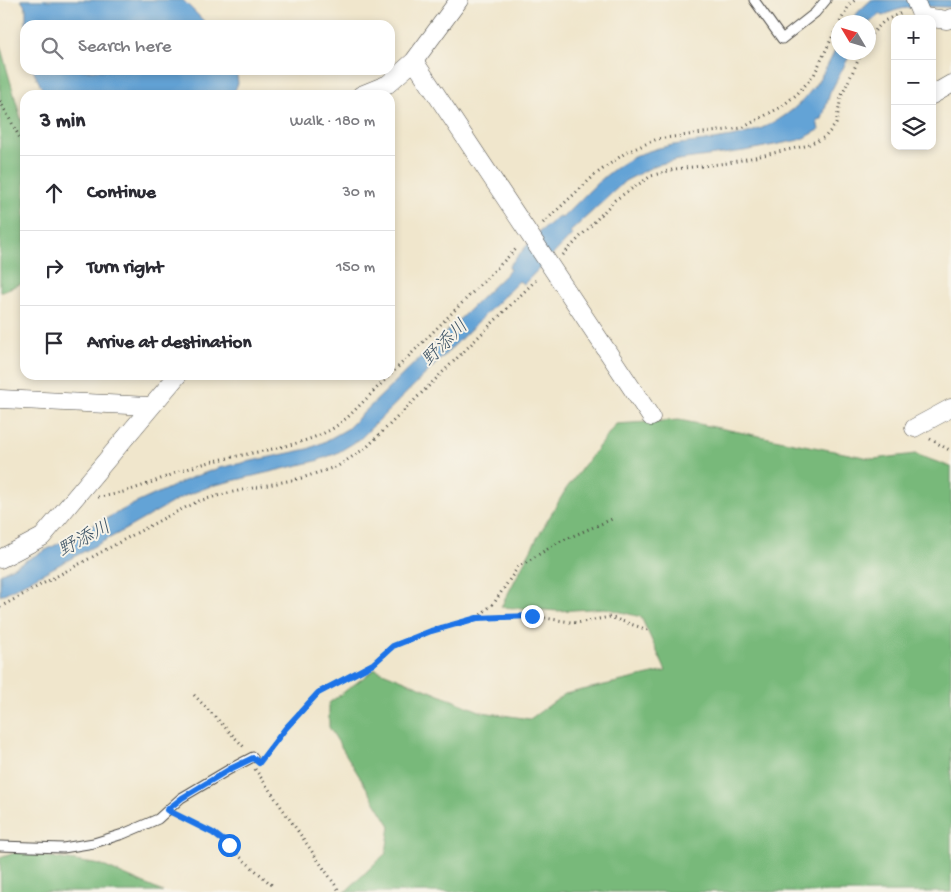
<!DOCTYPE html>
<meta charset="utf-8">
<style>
:root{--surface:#fff;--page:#f2f2f3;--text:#2b2b33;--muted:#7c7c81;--line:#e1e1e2}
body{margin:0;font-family:"Gochi Hand","Klee One",sans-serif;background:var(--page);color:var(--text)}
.controls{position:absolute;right:15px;top:15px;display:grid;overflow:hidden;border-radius:10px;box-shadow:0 2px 8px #0003}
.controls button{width:45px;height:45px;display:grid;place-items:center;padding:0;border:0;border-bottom:1px solid var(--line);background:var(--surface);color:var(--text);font:25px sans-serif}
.compass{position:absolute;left:831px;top:15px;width:45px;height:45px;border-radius:50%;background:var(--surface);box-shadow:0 2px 8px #0003;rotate:308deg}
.stop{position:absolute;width:15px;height:15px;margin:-11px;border:4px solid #1a73e8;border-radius:50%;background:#fff}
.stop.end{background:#1a73e8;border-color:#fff;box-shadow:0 1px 5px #0008}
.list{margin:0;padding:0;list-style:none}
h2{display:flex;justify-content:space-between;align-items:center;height:65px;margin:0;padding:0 20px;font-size:21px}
h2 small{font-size:16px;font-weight:400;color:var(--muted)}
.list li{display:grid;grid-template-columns:32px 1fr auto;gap:15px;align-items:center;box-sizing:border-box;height:75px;padding:0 20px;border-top:1px solid var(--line)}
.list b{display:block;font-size:19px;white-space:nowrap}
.list em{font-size:16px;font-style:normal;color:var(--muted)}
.icon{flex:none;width:28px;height:28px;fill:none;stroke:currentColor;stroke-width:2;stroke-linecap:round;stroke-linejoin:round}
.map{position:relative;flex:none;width:951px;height:892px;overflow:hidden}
.search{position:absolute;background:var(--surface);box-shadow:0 2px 8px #0003;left:20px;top:20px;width:375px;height:55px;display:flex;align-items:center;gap:12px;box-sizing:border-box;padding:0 18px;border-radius:15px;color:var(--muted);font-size:19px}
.panel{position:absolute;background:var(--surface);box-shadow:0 2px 8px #0003;left:20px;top:90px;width:375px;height:290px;border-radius:15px}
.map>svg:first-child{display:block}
.forest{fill:#78b97a;stroke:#527252}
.water{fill:#64a3d6;stroke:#486780}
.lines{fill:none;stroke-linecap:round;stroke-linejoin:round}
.service-casing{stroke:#494743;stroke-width:11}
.minor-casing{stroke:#494743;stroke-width:19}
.path{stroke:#494743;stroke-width:3;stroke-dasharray:1 4;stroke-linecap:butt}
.service{stroke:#fff;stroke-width:9}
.minor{stroke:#fff;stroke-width:18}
.route{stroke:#1a73e8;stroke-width:6}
.labels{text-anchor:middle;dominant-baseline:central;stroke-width:4;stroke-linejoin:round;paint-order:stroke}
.water-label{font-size:19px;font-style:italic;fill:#3f5567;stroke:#f7f3e8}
</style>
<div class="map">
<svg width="951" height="892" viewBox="0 0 951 892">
<rect width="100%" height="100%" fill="#f7f3e8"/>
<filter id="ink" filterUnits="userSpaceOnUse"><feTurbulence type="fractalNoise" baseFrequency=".02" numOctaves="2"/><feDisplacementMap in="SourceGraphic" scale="10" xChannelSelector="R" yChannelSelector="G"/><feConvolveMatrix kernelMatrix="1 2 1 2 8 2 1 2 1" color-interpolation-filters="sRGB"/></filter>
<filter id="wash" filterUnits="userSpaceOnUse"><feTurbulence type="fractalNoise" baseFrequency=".0096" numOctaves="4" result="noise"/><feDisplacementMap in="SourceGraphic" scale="20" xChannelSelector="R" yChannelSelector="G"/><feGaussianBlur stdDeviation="1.12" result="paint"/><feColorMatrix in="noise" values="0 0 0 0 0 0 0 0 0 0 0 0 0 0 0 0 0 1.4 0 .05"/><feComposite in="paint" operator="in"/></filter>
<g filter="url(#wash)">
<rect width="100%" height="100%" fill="#f0e6cc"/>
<path class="forest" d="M 0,45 L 25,133 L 25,282 L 0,292 Z
M 679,420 L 874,459 L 915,454 L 951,467 L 951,892 L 345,892 L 386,853 L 390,826 L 329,727 L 329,703 L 375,669 L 482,712 L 530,719 L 565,694 L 666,671 L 641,617 L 605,608 L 558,611 L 501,607 L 536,540 L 566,489 L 616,424 Z
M 17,852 L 101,865 L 163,892 L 1,892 L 0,858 Z"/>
<path class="water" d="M 21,0 L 183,0 L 208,25 L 26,25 L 26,8 Z
M 871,0 L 951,0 L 951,7 C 929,7 903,4 883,16 L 880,14 L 869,23 L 849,22 L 858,12 Z
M 838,44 L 838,52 L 851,53 L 830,93 L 822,119 L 817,120 L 819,130 L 808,136 L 799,140 L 744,151 L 678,160 L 656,165 L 625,181 L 570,232 L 572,235 L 524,284 L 519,281 L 360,439 L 337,453 L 316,461 L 211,486 L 182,497 L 119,533 L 0,596 L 0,574 L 134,504 L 193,477 L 219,468 L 308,449 L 324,442 L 347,429 L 510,270 L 509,266 L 538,233 L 559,216 L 562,218 C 588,193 613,162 649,151 C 672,143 696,143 720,139 C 783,130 813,100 838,44 Z
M 33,70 L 236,70 L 238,83 L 233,95 L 45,95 Z"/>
</g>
<g filter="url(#ink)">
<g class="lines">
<defs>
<path id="service" d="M 754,0 L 782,39 L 815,13 L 826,0
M 0,846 L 63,848 L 94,843 L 123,834 L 158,819 L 181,798 L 230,769 L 253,757"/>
<path id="minor" d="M 915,0 L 920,12 L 924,17 L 947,20 L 951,18
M 414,61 L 651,417
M 361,95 L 388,84 L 414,61 L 459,0
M 932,95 L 951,84
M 0,399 L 150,406
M 914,428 L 951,408
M 0,559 L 42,537 L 178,375"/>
</defs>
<use href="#service" class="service-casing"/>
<use href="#minor" class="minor-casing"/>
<path class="path" d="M 840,22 L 850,4 L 855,0
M 868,38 L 884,21 L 901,13
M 0,101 L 21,140
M 543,223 L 596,174 L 625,153 L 657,139 L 742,128 L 781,107 L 797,94 L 814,75 L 838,25
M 563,255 L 615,200 L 651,176 L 675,169 L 728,163 L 805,146 L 825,137 L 836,124 L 841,97 L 862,52
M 930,439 L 951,451
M 98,497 C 135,493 167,474 203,464 C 241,453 294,449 328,431 C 335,428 341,422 347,418 L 517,248
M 0,607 L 166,517 L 199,501 L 228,493 L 302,478 L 338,466 L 367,447 L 538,278
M 477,618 L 494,603 L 518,567 L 559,542 L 612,519
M 194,695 L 244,747
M 266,753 L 285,729 L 318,693 L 373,664 L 393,646 L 431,631 L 477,618 L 532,616 L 577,623 L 610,617 L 648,630
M 255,769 L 340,892
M 179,816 L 213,833 L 272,885"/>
<use href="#service" class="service"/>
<use href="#minor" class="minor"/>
</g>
</g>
<g class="lines" filter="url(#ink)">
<path class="route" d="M 229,845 L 213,833 L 167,810 L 182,798 L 230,769 L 253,758 L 259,763 L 285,729 L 318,693 L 373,664 L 393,646 L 431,631 L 477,618 L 532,616"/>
</g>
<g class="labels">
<g class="water-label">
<text transform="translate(446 344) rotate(-45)">野添川</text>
<text transform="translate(85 540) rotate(-28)">野添川</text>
</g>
</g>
</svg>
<div class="controls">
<button>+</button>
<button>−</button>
<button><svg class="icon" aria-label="layers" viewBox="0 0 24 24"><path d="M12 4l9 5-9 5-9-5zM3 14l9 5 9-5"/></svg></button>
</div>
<svg class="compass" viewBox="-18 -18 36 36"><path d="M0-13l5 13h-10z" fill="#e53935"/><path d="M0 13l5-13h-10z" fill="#7c7c81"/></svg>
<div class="stop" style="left:229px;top:845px"></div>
<div class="stop end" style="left:532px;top:616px"></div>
<div class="search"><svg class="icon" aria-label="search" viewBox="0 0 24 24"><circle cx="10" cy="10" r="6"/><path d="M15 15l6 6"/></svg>Search here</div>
<section class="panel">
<h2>3 min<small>Walk · 180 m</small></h2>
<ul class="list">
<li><svg class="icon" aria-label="ahead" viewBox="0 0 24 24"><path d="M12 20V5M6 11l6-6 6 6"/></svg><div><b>Continue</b></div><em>30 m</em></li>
<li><svg class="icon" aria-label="right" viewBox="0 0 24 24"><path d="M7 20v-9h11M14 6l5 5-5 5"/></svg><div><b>Turn right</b></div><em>150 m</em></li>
<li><svg class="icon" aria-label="arrive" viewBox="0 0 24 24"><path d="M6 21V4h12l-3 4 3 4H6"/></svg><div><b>Arrive at destination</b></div></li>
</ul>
</section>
</div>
